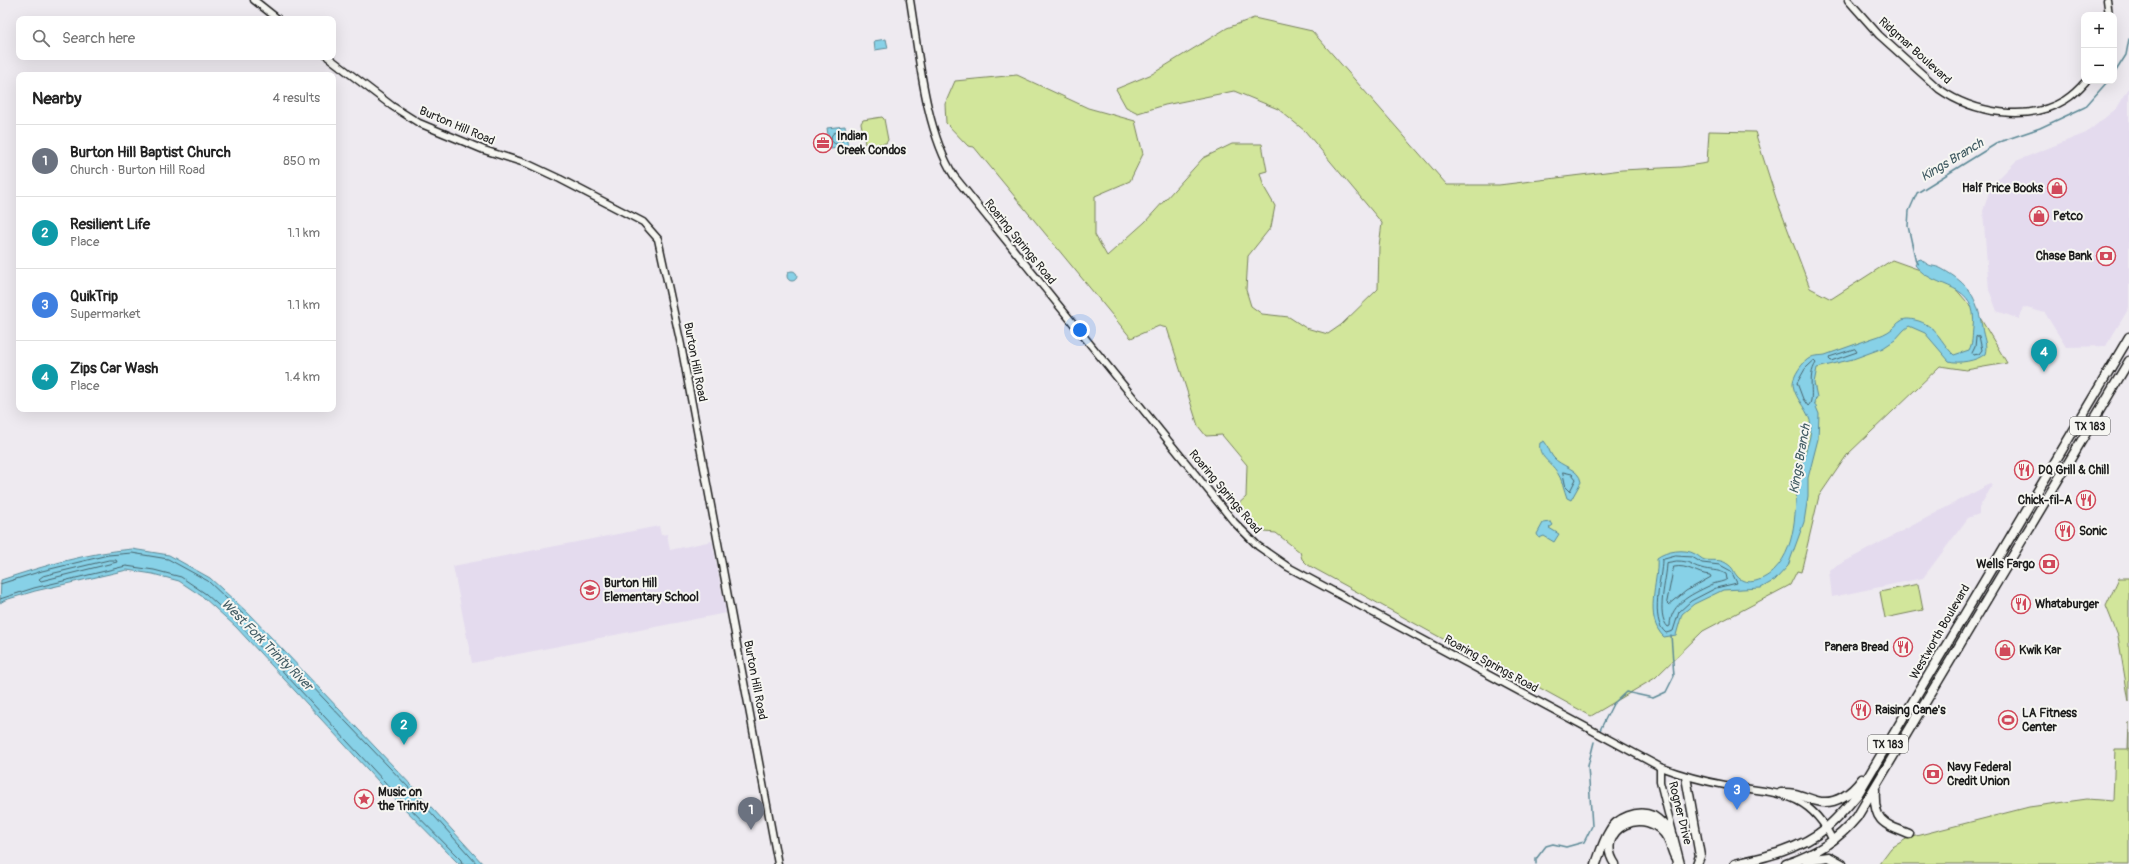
<!DOCTYPE html>
<meta charset="utf-8">
<style>
:root{--surface:#fff;--page:#f6f6f6;--text:#222;--muted:#767676;--line:#e0e0e0;--accent:#d1495b}
body{margin:0;font-family:Pangolin,sans-serif;background:var(--page);color:var(--text)}
.controls{position:absolute;right:12px;top:12px;display:grid;overflow:hidden;border-radius:8px;box-shadow:0 4px 16px #0002}
.controls button{width:36px;height:36px;display:grid;place-items:center;padding:0;border:0;border-bottom:1px solid var(--line);background:var(--surface);color:var(--text);font:20px sans-serif}
.you{position:absolute;left:1080px;top:330px;width:14px;height:14px;margin:-10px;border:3px solid #fff;border-radius:50%;background:#1a73e8;box-shadow:0 0 0 6px #1a73e833}
.badge{display:grid;place-items:center;width:26px;height:26px;border-radius:50%;background:var(--accent);color:#fff;font-size:13px;font-weight:700}
.pin{position:absolute;translate:-50% -33px;filter:drop-shadow(0 1px 2px #0008)}
.pin::after{content:'';position:absolute;top:21px;width:14px;height:12px;background:inherit;clip-path:polygon(0 0,100% 0,50% 100%)}
.list{margin:0;padding:0;list-style:none}
h2{display:flex;justify-content:space-between;align-items:center;height:52px;margin:0;padding:0 16px;font-size:17px}
h2 small{font-size:13px;font-weight:400;color:var(--muted)}
.list li{display:grid;grid-template-columns:26px 1fr auto;gap:12px;align-items:center;box-sizing:border-box;height:72px;padding:0 16px;border-top:1px solid var(--line)}
.list b{display:block;font-size:15px;white-space:nowrap}
.list p{margin:0;font-size:13px;white-space:nowrap;color:var(--muted)}
.list em{font-size:13px;font-style:normal;color:var(--muted)}
.icon{flex:none;width:22px;height:22px;fill:none;stroke:currentColor;stroke-width:2;stroke-linecap:round;stroke-linejoin:round}
.map{position:relative;flex:none;width:2129px;height:864px;overflow:hidden}
.search{position:absolute;background:var(--surface);box-shadow:0 4px 16px #0002;left:16px;top:16px;width:320px;height:44px;display:flex;align-items:center;gap:10px;box-sizing:border-box;padding:0 14px;border-radius:8px;color:var(--muted);font-size:15px}
.panel{position:absolute;background:var(--surface);box-shadow:0 4px 16px #0002;left:16px;top:72px;width:320px;height:340px;border-radius:8px}
.map>svg:first-child{display:block}
.built{fill:#e4dbee}
.green{fill:#d2e69b;stroke:#77815c}
.water{fill:#87d1e7;stroke:#5c8996}
.lines{fill:none;stroke-linecap:round;stroke-linejoin:round}
.shore{stroke:#47646d;stroke-width:1}
.stream{stroke:#5c8996;stroke-width:1.5}
.minor-casing{stroke:#1c1c1c;stroke-width:9}
.major-casing{stroke:#1c1c1c;stroke-width:11}
.minor{stroke:#f6f6f2;stroke-width:6}
.major{stroke:#f6f6f2;stroke-width:8}
.labels{text-anchor:middle;dominant-baseline:central;stroke-width:4;stroke-linejoin:round;paint-order:stroke}
.shield{fill:#f6f6f2;stroke:#5d5d5c;stroke-width:1}
.shield-label{font-size:11px;font-weight:bold;fill:#1c1c1c}
.street-label{font-size:12px;fill:#1c1c1c;stroke:#f6f6f2}
.poi-label{font-size:12px;font-weight:bold;fill:#1c1c1c;stroke:#f6f6f2;text-anchor:start}
.water-label{font-size:13px;font-style:italic;fill:#415b63;stroke:#f6f6f2}
</style>
<div class="map">
<svg width="2129" height="864" viewBox="0 0 2129 864">
<rect width="100%" height="100%" fill="#eeeaf0"/>
<filter id="ink" filterUnits="userSpaceOnUse"><feTurbulence type="fractalNoise" baseFrequency=".025" numOctaves="2"/><feDisplacementMap in="SourceGraphic" scale="8" xChannelSelector="R" yChannelSelector="G"/><feConvolveMatrix kernelMatrix="1 2 1 2 8 2 1 2 1" color-interpolation-filters="sRGB"/></filter>
<g filter="url(#ink)">
<path class="built" d="M 2129,88 L 2129,308 L 2106,346 L 2066,347 L 2045,313 L 2023,307 L 2019,319 L 1997,311 L 1989,290 L 1983,211 L 1991,186 L 2016,161 L 2086,133 L 2117,108 Z
M 1990,484 L 1992,486 L 1979,508 L 1979,514 L 1968,518 L 1923,578 L 1832,597 L 1829,570 Z
M 659,526 L 661,535 L 667,534 L 670,550 L 712,541 L 726,613 L 472,663 L 453,566 Z"/>
<path class="green" d="M 1254,18 L 1312,31 L 1447,185 L 1499,185 L 1622,170 L 1681,167 L 1707,163 L 1709,131 L 1755,132 L 1776,198 L 1810,288 L 1831,299 L 1892,260 L 1948,280 L 1979,316 L 2007,363 L 1966,370 L 1940,366 L 1847,455 L 1819,496 L 1801,572 L 1797,571 L 1790,585 L 1703,631 L 1655,678 L 1591,716 L 1478,654 L 1476,657 L 1308,565 L 1302,559 L 1300,552 L 1276,533 L 1265,532 L 1236,506 L 1246,497 L 1247,465 L 1222,435 L 1206,436 L 1198,426 L 1167,328 L 1159,326 L 1131,338 L 974,147 L 968,146 L 946,123 L 945,104 L 955,81 L 1017,75 L 1088,108 L 1135,121 L 1143,154 L 1130,181 L 1095,196 L 1095,235 L 1107,256 L 1145,222 L 1203,158 L 1232,144 L 1262,144 L 1267,171 L 1260,173 L 1264,187 L 1275,206 L 1271,227 L 1248,256 L 1246,290 L 1251,306 L 1262,314 L 1289,317 L 1306,328 L 1328,334 L 1341,325 L 1378,289 L 1379,246 L 1382,223 L 1305,131 L 1278,109 L 1234,91 L 1165,105 L 1138,113 L 1126,107 L 1116,89 L 1152,74 L 1227,28 Z
M 882,117 L 884,119 L 888,140 L 886,143 L 868,146 L 865,144 L 861,123 L 863,120 Z
M 2119,578 L 2129,578 L 2129,702 L 2118,636 L 2106,606 Z
M 1918,584 L 1923,610 L 1885,618 L 1880,592 Z
M 2129,722 L 2129,864 L 1879,864 L 1891,848 L 1908,838 L 2029,807 L 2087,799 L 2113,801 L 2115,749 L 2128,749 Z"/>
<path class="water" d="M 886,39 L 888,48 L 875,50 L 874,41 Z
M 845,126 L 848,147 L 830,149 L 827,128 Z
M 1921,259 C 1931,269 1933,264 1942,269 C 1969,284 1977,297 1982,327 C 1983,337 1988,345 1985,354 C 1977,361 1958,364 1949,361 L 1925,333 L 1909,326 L 1904,330 L 1895,340 L 1883,348 L 1853,359 L 1817,368 L 1814,383 L 1817,397 L 1814,402 L 1819,414 L 1818,439 L 1808,478 L 1808,496 L 1804,522 L 1788,566 L 1775,580 L 1761,588 L 1723,590 L 1694,604 L 1682,614 L 1676,635 L 1664,637 C 1643,617 1659,583 1657,558 C 1666,551 1685,548 1695,554 C 1698,555 1701,559 1705,560 C 1712,561 1719,559 1726,563 C 1735,569 1732,570 1737,576 C 1746,588 1766,579 1774,570 C 1801,543 1792,501 1801,467 C 1804,453 1811,441 1811,426 C 1810,411 1795,400 1793,385 C 1792,377 1803,361 1810,358 C 1814,355 1820,356 1825,355 C 1841,349 1857,344 1873,338 C 1880,336 1887,333 1892,329 C 1895,327 1897,323 1901,321 C 1905,318 1910,319 1915,320 C 1937,325 1940,342 1954,355 L 1969,350 C 1973,343 1972,336 1973,328 C 1979,280 1934,291 1915,265 L 1918,260 Z
M787 276a5 5 0 1 1 10 0a5 5 0 1 1-10 0Z
M 1544,441 C 1548,445 1549,452 1553,457 C 1561,467 1579,468 1581,482 L 1571,500 L 1567,498 C 1564,490 1562,479 1557,472 C 1551,462 1537,456 1540,443 Z
M 1551,522 L 1553,525 L 1549,528 L 1559,534 L 1554,542 L 1544,536 L 1539,538 L 1537,534 L 1543,523 Z
M 132,549 L 169,555 L 210,578 L 248,613 L 413,787 L 483,864 L 459,864 L 392,796 L 236,627 L 203,597 L 179,581 L 153,574 L 127,570 L 35,591 L 5,600 L 0,603 L 1,580 C 43,566 87,553 132,549 Z"/>
<g class="lines">
<path class="shore" d="M831 138a6 6 0 1 1 12 0a6 6 0 1 1-12 0Z
M 1979,336 L 1982,350 L 1979,354 L 1973,355 L 1972,353 L 1975,347 L 1976,337 Z
M 1855,349 L 1857,352 L 1831,361 L 1829,359 L 1830,357 Z
M 1814,361 L 1816,363 C 1806,377 1816,400 1808,406 L 1803,399 L 1797,383 L 1805,369 Z
M 1563,472 L 1572,474 L 1576,479 L 1570,491 L 1566,487 Z
M 1676,556 L 1692,557 L 1702,563 L 1720,565 L 1731,571 L 1737,583 L 1716,588 L 1691,601 L 1679,612 L 1673,631 L 1666,633 C 1649,620 1662,578 1662,560 Z
M 109,560 L 116,560 L 117,562 L 41,581 L 39,579 L 43,576 Z
M 1677,561 C 1691,561 1690,565 1701,568 C 1710,571 1717,569 1726,574 L 1727,579 C 1724,582 1718,582 1713,584 C 1695,593 1670,602 1670,626 L 1668,627 C 1655,614 1667,580 1667,563 Z
M 1674,567 C 1688,564 1696,574 1710,575 L 1711,577 L 1686,591 L 1669,605 L 1667,603 Z
M 0,584 L 42,571 L 108,555 L 132,553 L 168,559 L 208,581 L 245,616 L 410,789 L 477,864
M 0,599 L 34,588 L 126,566 L 154,570 L 181,577 L 206,594 L 239,624 L 395,793 L 461,860 L 462,864"/>
<path class="stream" d="M 2114,74 L 2126,55 L 2129,39
M 1918,264 L 1916,262 L 1908,226 L 1909,211 L 1917,193 L 1999,142 L 2040,128 L 2085,107 L 2108,81
M 1600,730 L 1613,704 L 1626,692 L 1653,698 L 1666,692 L 1674,676 L 1671,635
M 1536,864 L 1536,859 L 1546,846 L 1553,844 L 1566,847 L 1584,842 L 1592,826 L 1588,766 L 1594,742"/>
<defs>
<path id="minor" d="M 254,0 L 278,19
M 910,0 C 919,55 925,130 954,176 L 1234,522 L 1258,546 L 1288,567 L 1660,767 C 1681,775 1703,781 1725,785 C 1774,794 1809,789 1833,841
M 1848,0 L 1879,35 L 1939,89 C 1973,113 2028,123 2065,100 C 2073,95 2080,88 2086,81
M 2107,0 L 2109,15
M 328,57 L 392,106 L 419,123 L 484,150 L 528,164 L 560,179 L 643,222 L 658,239 L 681,345 L 778,864
M 1660,767 L 1660,782 L 1681,864
M 1675,857 L 1676,864"/>
<path id="major" d="M 1686,777 L 1700,856 L 1697,864
M 1875,790 C 1873,821 1883,824 1909,834
M 1781,793 C 1795,792 1803,797 1817,801 C 1835,806 1852,793 1862,779
M 1806,860 L 1829,857 L 1842,864
M 1596,864 C 1600,853 1603,842 1609,832 C 1616,818 1638,809 1653,816 C 1661,821 1667,828 1673,836
M 1615,864 C 1592,830 1647,801 1668,839 C 1671,845 1672,851 1675,857
M 1735,864 C 1766,857 1801,849 1826,828 C 1838,818 1848,806 1858,794 L 2129,337
M 1786,864 C 1815,855 1838,840 1857,817 L 2129,361"/>
</defs>
<use href="#minor" class="minor-casing"/>
<use href="#major" class="major-casing"/>
<use href="#minor" class="minor"/>
<use href="#major" class="major"/>
</g>
</g>
<defs>
<symbol id="office-ring" viewBox="-11 -11 22 22"><circle r="9.5" fill="#f6f6f2" stroke="#d1495b" stroke-width="1.5"/><path d="M-6-3h4V-5.5h4V-3h4V5H-6ZM-1-4.5V-3h2v-1.5ZM-6 0V1H6V0Z" fill="#d1495b"/></symbol>
<symbol id="shop-ring" viewBox="-11 -11 22 22"><circle r="9.5" fill="#f6f6f2" stroke="#d1495b" stroke-width="1.5"/><path d="M-5-2.5h2.3a2.7 3.5 0 0 1 5.4 0H5L5.5 6h-11ZM-1.5-2.5h3a1.5 2.3 0 0 0-3 0Z" fill="#d1495b"/></symbol>
<symbol id="bank-ring" viewBox="-11 -11 22 22"><circle r="9.5" fill="#f6f6f2" stroke="#d1495b" stroke-width="1.5"/><path d="M-6-4H6V4H-6ZM0-2.3a2.3 2.3 0 1 0 0 4.6a2.3 2.3 0 1 0 0-4.6Z" fill="#d1495b"/></symbol>
<symbol id="restaurant-ring" viewBox="-11 -11 22 22"><circle r="9.5" fill="#f6f6f2" stroke="#d1495b" stroke-width="1.5"/><path d="M-5-6h1v4h1v-4h1v4h1v-4h1v5L-1.5 .5V6h-2V.5L-5-1ZM5-6V6H3V1.5H1.5Q1.5-4 5-6Z" fill="#d1495b"/></symbol>
<symbol id="school-ring" viewBox="-11 -11 22 22"><circle r="9.5" fill="#f6f6f2" stroke="#d1495b" stroke-width="1.5"/><path d="M0-5L7-2L0 1L-7-2ZM-4 1L0 2.5L4 1V4Q0 6-4 4Z" fill="#d1495b"/></symbol>
<symbol id="stadium-ring" viewBox="-11 -11 22 22"><circle r="9.5" fill="#f6f6f2" stroke="#d1495b" stroke-width="1.5"/><path d="M0-5a6.5 5 0 1 0 0 10a6.5 5 0 1 0 0-10ZM-3.5-1.8h7v3.6h-7Z" fill="#d1495b"/></symbol>
<symbol id="sight-ring" viewBox="-11 -11 22 22"><circle r="9.5" fill="#f6f6f2" stroke="#d1495b" stroke-width="1.5"/><path d="M0-6L1.8-2.2L6-1.7L2.9 1.2L3.7 5.4L0 3.3L-3.7 5.4L-2.9 1.2L-6-1.7L-1.8-2.2Z" fill="#d1495b"/></symbol>
</defs>
<g fill-rule="evenodd">
<use href="#office-ring" x="812" y="132" width="22" height="22"/>
<use href="#shop-ring" x="2046" y="177" width="22" height="22"/>
<use href="#shop-ring" x="2028" y="205" width="22" height="22"/>
<use href="#bank-ring" x="2095" y="245" width="22" height="22"/>
<use href="#restaurant-ring" x="2013" y="459" width="22" height="22"/>
<use href="#restaurant-ring" x="2075" y="489" width="22" height="22"/>
<use href="#restaurant-ring" x="2054" y="520" width="22" height="22"/>
<use href="#bank-ring" x="2038" y="553" width="22" height="22"/>
<use href="#school-ring" x="579" y="579" width="22" height="22"/>
<use href="#restaurant-ring" x="2010" y="593" width="22" height="22"/>
<use href="#restaurant-ring" x="1892" y="636" width="22" height="22"/>
<use href="#shop-ring" x="1994" y="639" width="22" height="22"/>
<use href="#restaurant-ring" x="1850" y="699" width="22" height="22"/>
<use href="#stadium-ring" x="1997" y="709" width="22" height="22"/>
<use href="#bank-ring" x="1922" y="763" width="22" height="22"/>
<use href="#sight-ring" x="353" y="788" width="22" height="22"/>
</g>
<g class="labels">
<g class="shield">
<rect x="2070" y="417" width="40" height="18" rx="3"/>
<rect x="1868" y="735" width="40" height="18" rx="3"/>
</g>
<g class="shield-label">
<text x="2090" y="426">TX 183</text>
<text x="1888" y="744">TX 183</text>
</g>
<g class="street-label">
<text transform="translate(1915 51) rotate(42)">Ridgmar Boulevard</text>
<text transform="translate(457 126) rotate(23)">Burton Hill Road</text>
<text transform="translate(1020 242) rotate(51)">Roaring Springs Road</text>
<text transform="translate(695 362) rotate(79)">Burton Hill Road</text>
<text transform="translate(1225 492) rotate(50)">Roaring Springs Road</text>
<text transform="translate(1940 632) rotate(-60)">Westworth Boulevard</text>
<text transform="translate(1491 664) rotate(29)">Roaring Springs Road</text>
<text transform="translate(755 680) rotate(79)">Burton Hill Road</text>
<text transform="translate(1680 813) rotate(76)">Rogner Drive</text>
</g>
<g class="poi-label">
<text x="837" y="136">Indian<tspan x="837" dy="14">Creek Condos</tspan></text>
<text x="2043" y="188" text-anchor="end">Half Price Books</text>
<text x="2053" y="216">Petco</text>
<text x="2092" y="256" text-anchor="end">Chase Bank</text>
<text x="2038" y="470">DQ Grill &amp; Chill</text>
<text x="2072" y="500" text-anchor="end">Chick-fil-A</text>
<text x="2079" y="531">Sonic</text>
<text x="2035" y="564" text-anchor="end">Wells Fargo</text>
<text x="604" y="583">Burton Hill<tspan x="604" dy="14">Elementary School</tspan></text>
<text x="2035" y="604">Whataburger</text>
<text x="1889" y="647" text-anchor="end">Panera Bread</text>
<text x="2019" y="650">Kwik Kar</text>
<text x="1875" y="710">Raising Cane's</text>
<text x="2022" y="713">LA Fitness<tspan x="2022" dy="14">Center</tspan></text>
<text x="1947" y="767">Navy Federal<tspan x="1947" dy="14">Credit Union</tspan></text>
<text x="378" y="792">Music on<tspan x="378" dy="14">the Trinity</tspan></text>
</g>
<g class="water-label">
<text transform="translate(1952 160) rotate(-31)">Kings Branch</text>
<text transform="translate(1800 459) rotate(-80)">Kings Branch</text>
<text transform="translate(267 645) rotate(45)">West Fork Trinity River</text>
</g>
</g>
</svg>
<div class="controls">
<button>+</button>
<button>−</button>
</div>
<div class="you"></div>
<div class="pin badge" style="left:751px;top:830px;background:#6b7280">1</div>
<div class="pin badge" style="left:404px;top:745px;background:#0f9aa8">2</div>
<div class="pin badge" style="left:1737px;top:810px;background:#3f7fe0">3</div>
<div class="pin badge" style="left:2044px;top:372px;background:#0f9aa8">4</div>
<div class="search"><svg class="icon" aria-label="search" viewBox="0 0 24 24"><circle cx="10" cy="10" r="6"/><path d="M15 15l6 6"/></svg>Search here</div>
<section class="panel">
<h2>Nearby<small>4 results</small></h2>
<ul class="list">
<li><span class="badge" style="background:#6b7280">1</span><div><b>Burton Hill Baptist Church</b><p>Church · Burton Hill Road</p></div><em>850 m</em></li>
<li><span class="badge" style="background:#0f9aa8">2</span><div><b>Resilient Life</b><p>Place</p></div><em>1.1 km</em></li>
<li><span class="badge" style="background:#3f7fe0">3</span><div><b>QuikTrip</b><p>Supermarket</p></div><em>1.1 km</em></li>
<li><span class="badge" style="background:#0f9aa8">4</span><div><b>Zips Car Wash</b><p>Place</p></div><em>1.4 km</em></li>
</ul>
</section>
</div>
